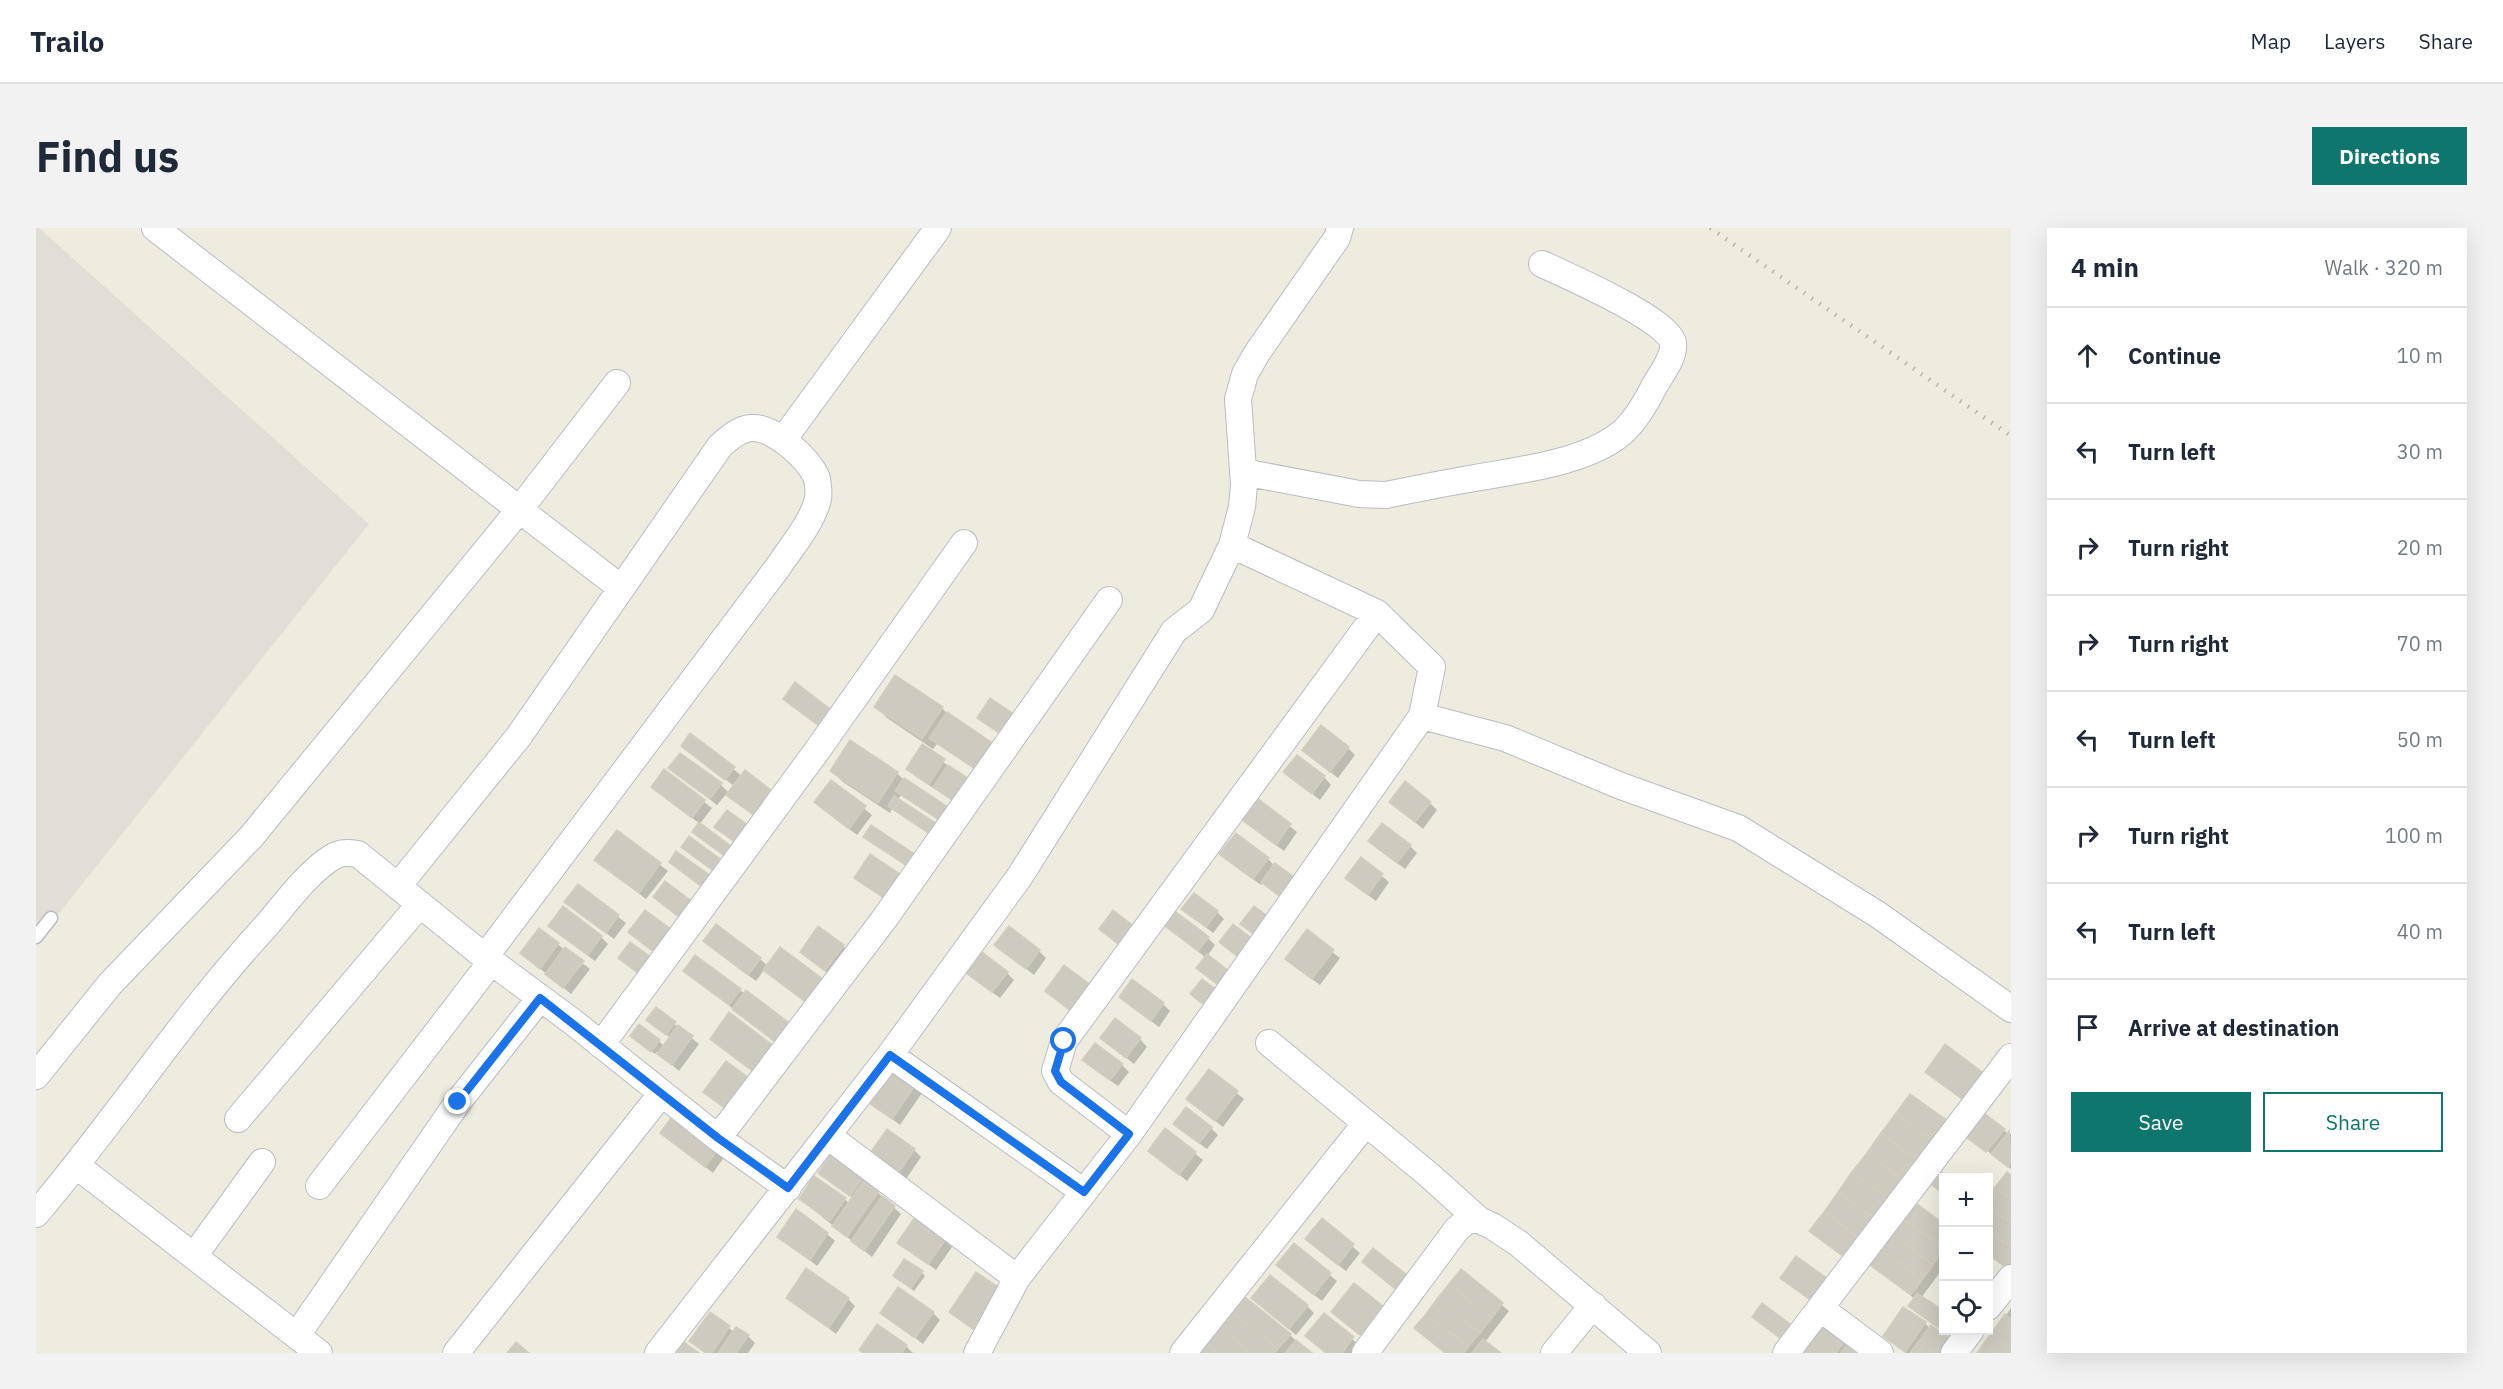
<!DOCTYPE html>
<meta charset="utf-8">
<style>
:root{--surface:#fff;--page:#f2f2f3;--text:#1f2937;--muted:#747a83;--line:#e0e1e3;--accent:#0f766e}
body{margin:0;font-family:"IBM Plex Sans",sans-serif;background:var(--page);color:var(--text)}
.controls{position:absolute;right:18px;bottom:18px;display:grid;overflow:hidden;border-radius:0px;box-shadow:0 6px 24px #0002}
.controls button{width:54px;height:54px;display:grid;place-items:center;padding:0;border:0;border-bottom:2px solid var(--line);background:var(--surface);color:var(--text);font:30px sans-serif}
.stop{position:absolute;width:18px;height:18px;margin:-14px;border:4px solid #1a73e8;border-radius:50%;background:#fff}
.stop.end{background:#1a73e8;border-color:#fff;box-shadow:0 2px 6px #0008}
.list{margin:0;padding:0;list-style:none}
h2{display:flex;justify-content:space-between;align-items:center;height:78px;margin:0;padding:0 24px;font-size:26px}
h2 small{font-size:20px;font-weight:400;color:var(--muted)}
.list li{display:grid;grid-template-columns:39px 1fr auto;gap:18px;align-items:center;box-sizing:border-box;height:96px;padding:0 24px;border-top:2px solid var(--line)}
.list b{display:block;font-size:22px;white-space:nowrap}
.list em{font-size:20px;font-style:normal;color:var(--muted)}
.actions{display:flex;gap:12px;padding:18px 24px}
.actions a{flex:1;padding:14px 0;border:2px solid var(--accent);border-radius:0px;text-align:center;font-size:21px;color:var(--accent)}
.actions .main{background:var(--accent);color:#fff}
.icon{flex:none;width:33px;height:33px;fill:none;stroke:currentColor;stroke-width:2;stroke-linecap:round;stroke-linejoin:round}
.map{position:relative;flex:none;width:1975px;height:1125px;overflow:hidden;border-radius:0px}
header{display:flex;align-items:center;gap:36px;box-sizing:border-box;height:84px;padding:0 30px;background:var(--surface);border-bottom:2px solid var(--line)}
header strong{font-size:28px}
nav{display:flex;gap:33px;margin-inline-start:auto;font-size:21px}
.intro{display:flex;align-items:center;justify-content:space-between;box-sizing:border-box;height:144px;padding:0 36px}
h1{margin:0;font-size:42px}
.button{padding:15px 27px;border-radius:0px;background:var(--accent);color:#fff;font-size:21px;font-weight:700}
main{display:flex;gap:36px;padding:0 36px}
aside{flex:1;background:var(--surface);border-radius:0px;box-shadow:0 6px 24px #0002}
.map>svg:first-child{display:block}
.industrial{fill:#e0ded7}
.shadow{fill:#0003}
.building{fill:#cdcac0;stroke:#d2cebc;stroke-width:1.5}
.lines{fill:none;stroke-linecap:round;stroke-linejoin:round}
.lane-casing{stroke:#babcc3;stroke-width:15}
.street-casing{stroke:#babcc3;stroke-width:28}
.lane{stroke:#fff;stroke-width:12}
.street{stroke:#fff;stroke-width:26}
.rail{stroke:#b5b6b6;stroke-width:4.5;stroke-dasharray:1.5 8;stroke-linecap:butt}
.route{stroke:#1a73e8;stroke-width:8}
</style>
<header>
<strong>Trailo</strong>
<nav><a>Map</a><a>Layers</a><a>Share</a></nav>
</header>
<div class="intro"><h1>Find us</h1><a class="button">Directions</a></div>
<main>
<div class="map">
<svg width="1975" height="1125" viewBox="0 0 1975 1125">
<rect width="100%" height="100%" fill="#edecdf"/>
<path class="industrial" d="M 0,0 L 3,0 L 333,296 L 0,714 Z"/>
<path class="shadow" d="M 954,472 L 976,514 L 943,490 Z
M 840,479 L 906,480 L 914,489 L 952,550 L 901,516 L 897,521 L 851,490 Z
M 655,508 L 706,548 L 729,596 L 691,565 L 681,577 L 634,540 L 685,557 L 693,565 L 698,558 L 647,518 Z
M 815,514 L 861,545 L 914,600 L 865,567 L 862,572 L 905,614 L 856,581 L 854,585 L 807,554 L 796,543 Z
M 886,518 L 915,540 L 929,581 L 879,548 L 872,541 Z
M 1312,520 L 1319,527 L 1302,550 L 1275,529 Z
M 628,544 L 676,580 L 663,597 L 701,638 L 658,604 L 664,596 L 617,559 Z
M 1249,544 L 1288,549 L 1295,557 L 1284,572 Z
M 795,554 L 836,587 L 821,607 L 787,581 Z
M 1221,572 L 1261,604 L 1248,623 L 1214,598 Z
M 1355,574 L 1394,575 L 1401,582 L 1387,601 Z
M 836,599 L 883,647 L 829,609 Z
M 581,604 L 632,643 L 610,671 L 560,632 Z
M 1374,618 L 1381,625 L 1369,641 L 1341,620 Z
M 834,628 L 861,680 L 820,650 Z
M 1232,631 L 1239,638 L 1225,657 L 1192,633 Z
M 1325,631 L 1353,654 L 1340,673 L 1318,657 Z
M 542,658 L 590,695 L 578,711 L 538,681 Z
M 1147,681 L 1181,684 L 1188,691 L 1177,705 Z
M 1131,698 L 1172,710 L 1179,717 L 1170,730 Z
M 503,702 L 554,741 L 535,766 L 485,725 Z
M 1271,704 L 1304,730 L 1284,757 L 1258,738 Z
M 521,705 L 565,709 L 572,716 L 559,733 Z
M 960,717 L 1003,723 L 1010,730 L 998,747 Z
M 807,718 L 814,725 L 797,749 L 773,731 Z
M 676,720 L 724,731 L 779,781 L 729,741 L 720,753 Z
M 649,743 L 704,762 L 709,766 L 701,784 Z
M 971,745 L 978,752 L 964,770 L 940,752 Z
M 1092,776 L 1127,776 L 1134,783 L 1123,799 Z
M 620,781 L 663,816 L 643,843 L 621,824 L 619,826 L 599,811 L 623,813 L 628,818 L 635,810 L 615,795 Z
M 1066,810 L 1104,811 L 1111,819 L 1098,836 Z
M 1910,818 L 1953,852 L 1934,877 L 1891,844 Z
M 1086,837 L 1093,844 L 1082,858 L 1055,839 Z
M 858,842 L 886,865 L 864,897 L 835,875 Z
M 1173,843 L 1208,871 L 1187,899 L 1152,871 Z
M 1908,892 L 1915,899 L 1815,1035 L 1775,1003 Z
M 1175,900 L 1182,907 L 1171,921 L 1146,903 Z
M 1130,902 L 1167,932 L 1151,953 L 1114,923 Z
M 1968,902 L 1972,906 L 1975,906 L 1975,941 L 1928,905 Z
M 626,905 L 691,925 L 677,945 Z
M 878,922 L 885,929 L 868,954 L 841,935 Z
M 784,945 L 826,950 L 865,986 L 836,1029 L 764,971 L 809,971 L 813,976 L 817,970 Z
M 1286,992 L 1324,1025 L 1310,1043 L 1278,1018 Z
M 1908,998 L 1908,1039 L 1885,1070 L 1908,1102 L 1925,1116 L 1881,1085 L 1874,1078 L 1879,1071 L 1829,1032 Z
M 791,1006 L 799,1013 L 781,1038 L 743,1008 Z
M 909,1012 L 916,1019 L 900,1042 L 863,1014 Z
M 1258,1017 L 1301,1053 L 1286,1073 L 1249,1044 Z
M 1425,1044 L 1473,1083 L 1449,1114 L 1463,1125 L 1409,1125 Z
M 886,1045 L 889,1048 L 878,1063 L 862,1051 Z
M 1318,1057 L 1353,1086 L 1332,1113 L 1304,1091 Z
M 964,1063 L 945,1107 L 915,1084 Z
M 752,1069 L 812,1071 L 819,1078 L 800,1106 Z
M 1217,1070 L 1271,1078 L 1278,1085 L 1260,1107 Z
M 1975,1080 L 1975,1125 L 1943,1125 Z
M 846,1085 L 897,1085 L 904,1092 L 887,1116 Z
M 674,1086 L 698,1104 L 712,1108 L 719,1115 L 712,1125 L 670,1125 L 655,1113 Z
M 1288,1087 L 1324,1118 L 1318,1125 L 1291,1125 Z
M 1718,1089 L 1753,1097 L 1760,1104 L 1752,1116 Z
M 1889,1095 L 1894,1101 L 1919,1125 L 1870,1125 L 1848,1108 Z
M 1788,1096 L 1828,1125 L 1771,1125 Z
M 841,1098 L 870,1118 L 877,1125 L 828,1125 Z
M 1254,1107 L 1273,1125 L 1167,1125 Z"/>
<path class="building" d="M 859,447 L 907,479 L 886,511 L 838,479 Z
M 759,454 L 803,488 L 791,504 L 747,471 Z
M 954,470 L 981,488 L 968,508 L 941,490 Z
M 911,484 L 961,518 L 944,544 L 893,510 Z
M 1285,497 L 1313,519 L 1294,544 L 1266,522 Z
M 654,505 L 699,539 L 689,552 L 645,518 Z
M 814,512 L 862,544 L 842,575 L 794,543 Z
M 886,516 L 909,531 L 893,556 L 870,541 Z
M 644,525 L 686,555 L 674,571 L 632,540 Z
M 1261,527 L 1289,548 L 1276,566 L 1247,544 Z
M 912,537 L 936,553 L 921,575 L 897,559 Z
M 628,541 L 669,572 L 656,590 L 615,559 Z
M 709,542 L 740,566 L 722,590 L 690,567 Z
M 868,550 L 915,581 L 907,594 L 859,563 Z
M 795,552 L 830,578 L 813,601 L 778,574 Z
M 1369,553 L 1395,574 L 1379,594 L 1353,574 Z
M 858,568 L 904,598 L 897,608 L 852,578 Z
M 1221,570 L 1255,596 L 1240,617 L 1205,591 Z
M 691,582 L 716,600 L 703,617 L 678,599 Z
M 663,594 L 700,622 L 693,631 L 656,604 Z
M 1346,595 L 1375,617 L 1361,635 L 1332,613 Z
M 835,597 L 883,629 L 876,641 L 827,609 Z
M 581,602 L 625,635 L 603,665 L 558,632 Z
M 1200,605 L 1233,630 L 1217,651 L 1183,626 Z
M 653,608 L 691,636 L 683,647 L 645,619 Z
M 640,623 L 679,651 L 670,662 L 633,634 Z
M 834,626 L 870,650 L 854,674 L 818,650 Z
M 1325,629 L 1347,646 L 1332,667 L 1309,650 Z
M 1239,635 L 1266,655 L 1251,674 L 1225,654 Z
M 629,653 L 658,675 L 646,691 L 617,669 Z
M 542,656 L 583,687 L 570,705 L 528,674 Z
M 1158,665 L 1182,683 L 1170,699 L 1145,681 Z
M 527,678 L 566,708 L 552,727 L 512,698 Z
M 1218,678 L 1240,694 L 1226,712 L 1204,696 Z
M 609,682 L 640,705 L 623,728 L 592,704 Z
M 1077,682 L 1100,700 L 1086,719 L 1063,701 Z
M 1140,684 L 1173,709 L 1162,723 L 1129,698 Z
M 680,696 L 725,730 L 712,747 L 667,713 Z
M 1197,696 L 1223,716 L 1209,734 L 1183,714 Z
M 782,698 L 808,717 L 789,743 L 764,724 Z
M 973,698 L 1004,722 L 990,741 L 958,717 Z
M 503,700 L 523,715 L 504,741 L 484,725 Z
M 1271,701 L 1298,722 L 1276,751 L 1249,731 Z
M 594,714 L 619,732 L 606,748 L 582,730 Z
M 529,719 L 548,733 L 527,760 L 509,746 Z
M 744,719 L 788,752 L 771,775 L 727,742 Z
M 946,724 L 972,744 L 956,764 L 930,745 Z
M 1171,726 L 1203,751 L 1193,765 L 1160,740 Z
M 659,727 L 705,761 L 693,777 L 647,743 Z
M 1028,737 L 1060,761 L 1040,787 L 1009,763 Z
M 1096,751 L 1128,775 L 1115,793 L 1083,769 Z
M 1166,751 L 1189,768 L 1177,784 L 1154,766 Z
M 710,762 L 760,800 L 746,819 L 696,781 Z
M 620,779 L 640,794 L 630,807 L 610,792 Z
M 693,784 L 739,819 L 719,845 L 674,811 Z
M 1079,790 L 1105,810 L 1090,830 L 1064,810 Z
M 603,796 L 624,812 L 615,824 L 594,808 Z
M 642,797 L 657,808 L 636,837 L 621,826 Z
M 1059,815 L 1087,836 L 1074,852 L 1046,832 Z
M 1909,816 L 1946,844 L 1926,871 L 1889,844 Z
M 690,833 L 717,853 L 694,884 L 667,864 Z
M 857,840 L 880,856 L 856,891 L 833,875 Z
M 1173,841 L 1202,863 L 1179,893 L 1150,871 Z
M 1874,866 L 1909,891 L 1894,911 L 1860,885 Z
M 1150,879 L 1176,899 L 1163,915 L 1137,896 Z
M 1944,882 L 1969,901 L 1950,924 L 1926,906 Z
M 640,883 L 685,917 L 669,939 L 624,905 Z
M 1860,885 L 1894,911 L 1880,931 L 1845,905 Z
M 1129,900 L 1160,924 L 1143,947 L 1112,923 Z
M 851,901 L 879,921 L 860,948 L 832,928 Z
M 1973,903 L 1975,934 L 1972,939 L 1955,926 Z
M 1845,905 L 1880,931 L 1865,950 L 1831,925 Z
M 1831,925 L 1865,950 L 1851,970 L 1816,944 Z
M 795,926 L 827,949 L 814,968 L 782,945 Z
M 1899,939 L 1913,950 L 1908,950 L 1908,966 L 1889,952 Z
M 1816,944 L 1851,970 L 1836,989 L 1802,964 Z
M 1971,944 L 1975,947 L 1975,971 L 1959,959 Z
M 778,948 L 810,970 L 794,993 L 763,971 Z
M 828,952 L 843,963 L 811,1009 L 796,998 Z
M 1959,959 L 1975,971 L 1975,995 L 1952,978 L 1952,968 Z
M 1802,964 L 1836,989 L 1822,1009 L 1788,984 Z
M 846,968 L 859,978 L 828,1023 L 815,1013 Z
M 1873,970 L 1908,996 L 1908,1020 L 1861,986 Z
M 1952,978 L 1975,995 L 1975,1019 L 1952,1002 Z
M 760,981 L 792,1005 L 774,1032 L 741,1009 Z
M 1788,984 L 1822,1009 L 1808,1029 L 1773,1003 Z
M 1861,986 L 1908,1020 L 1897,1037 L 1850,1001 Z
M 879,989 L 910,1011 L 892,1036 L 861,1015 Z
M 1286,990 L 1318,1016 L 1302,1037 L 1269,1011 Z
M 1850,1001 L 1897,1037 L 1886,1052 L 1839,1017 Z
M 1952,1002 L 1975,1019 L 1975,1036 L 1972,1041 L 1952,1026 Z
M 1258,1015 L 1295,1045 L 1278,1067 L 1240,1037 Z
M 1839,1017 L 1886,1052 L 1875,1067 L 1827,1032 Z
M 1337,1020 L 1375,1050 L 1363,1064 L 1326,1034 Z
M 1760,1028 L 1792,1051 L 1776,1073 L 1744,1050 Z
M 868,1031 L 887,1043 L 875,1060 L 857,1048 Z
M 770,1040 L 813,1070 L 793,1100 L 750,1070 Z
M 1425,1041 L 1467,1075 L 1456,1090 L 1413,1056 Z
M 940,1044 L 965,1061 L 937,1101 L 913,1084 Z
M 1234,1047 L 1272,1077 L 1253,1101 L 1215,1070 Z
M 1318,1055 L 1347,1078 L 1324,1107 L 1295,1084 Z
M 1413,1056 L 1456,1090 L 1444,1105 L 1401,1071 Z
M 862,1059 L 898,1084 L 879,1110 L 844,1085 Z
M 1881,1065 L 1908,1083 L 1908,1102 L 1922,1102 L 1917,1110 L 1872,1078 Z
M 1209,1069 L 1255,1106 L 1242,1121 L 1197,1085 Z
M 1401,1071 L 1444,1105 L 1432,1119 L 1390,1086 Z
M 1726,1075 L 1754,1096 L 1744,1110 L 1716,1089 Z
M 1867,1079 L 1890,1094 L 1869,1124 L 1847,1108 Z
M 674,1084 L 694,1098 L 676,1125 L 670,1125 L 653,1113 Z
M 1197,1085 L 1242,1121 L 1239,1125 L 1215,1125 L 1184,1100 Z
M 1288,1085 L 1318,1109 L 1306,1125 L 1290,1125 L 1269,1108 Z
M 1390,1086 L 1432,1119 L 1428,1125 L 1409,1125 L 1378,1100 Z
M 1969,1086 L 1975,1091 L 1975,1125 L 1962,1125 L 1948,1115 Z
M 1787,1094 L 1810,1111 L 1800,1125 L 1770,1125 L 1767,1123 Z
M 841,1096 L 871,1117 L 866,1125 L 827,1125 L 823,1122 Z
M 1895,1097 L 1916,1112 L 1907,1125 L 1874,1125 Z
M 700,1099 L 713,1107 L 700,1125 L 682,1125 Z
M 1184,1100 L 1215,1125 L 1184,1125 L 1172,1116 Z
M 1447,1111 L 1465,1125 L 1436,1125 Z
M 1260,1112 L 1276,1125 L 1249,1125 Z
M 1814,1112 L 1831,1125 L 1805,1125 Z
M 480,1114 L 493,1125 L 471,1125 Z
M 648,1114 L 663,1125 L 641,1125 Z
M 1948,1115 L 1962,1125 L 1941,1125 Z
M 1172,1116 L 1184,1125 L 1165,1125 Z"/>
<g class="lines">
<defs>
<path id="lane" d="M 0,709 L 15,690"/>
<path id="street" d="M 119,0 L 585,360
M 747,212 L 902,0
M 1207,244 L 1323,266 L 1350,267 C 1379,261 1409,255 1439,250 C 1484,242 1555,234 1589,202 C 1602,189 1611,173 1619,157 C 1625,146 1639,129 1637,115 C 1633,92 1530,47 1506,36
M 1386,488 L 1469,510 L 1585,558 L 1702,600 L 1841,686 L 1975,781
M 362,658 L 483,508 L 684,218 C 693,210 703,201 715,200 C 736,198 771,229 780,248 C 782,253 783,265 782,271 C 776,295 756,318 742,339 L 449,729
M 1233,815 L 1393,947 L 1443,992
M 565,817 L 780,524 L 928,315
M 854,827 L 1048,964
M 0,848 L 74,756 L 215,609 L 484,281 L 581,155
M 202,891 L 384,676
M 1093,906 L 1025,854 L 1019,843 L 1028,813 L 1341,385
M 792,908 L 981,1050
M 682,910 L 849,690 L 1073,372
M 41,938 L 283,1125
M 283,958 L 455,734
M 0,986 C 80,892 147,788 230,698 C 249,676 268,649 292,632 C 303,624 309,624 322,626 L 449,729 L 537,794 L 682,910 L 752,960
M 158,1028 L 226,934
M 1952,1079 L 1975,1050
M 1784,1080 L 1844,1125
M 261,1107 L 422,874 L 504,770
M 420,1125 L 626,865
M 622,1125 L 854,827 L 984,648 L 1138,403 L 1165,382 L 1196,317 L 1206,279 L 1208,257 L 1202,171 L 1209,146 L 1221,125 L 1301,10 L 1304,0
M 941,1125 L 981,1050 L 1093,906 L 1386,488 L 1396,439 L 1341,385 L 1196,317
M 1147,1125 L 1330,895
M 1329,1125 L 1421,1001 L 1432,992 L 1443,992 L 1456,998 L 1482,1015 L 1612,1125
M 1518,1125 L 1557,1077
M 1750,1125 L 1975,829
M 1918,1125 L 1935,1102"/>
</defs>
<use href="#lane" class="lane-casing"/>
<use href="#street" class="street-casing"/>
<use href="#lane" class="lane"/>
<use href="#street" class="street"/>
<path class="rail" d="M 1674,0 L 1975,208"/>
</g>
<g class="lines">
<path class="route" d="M 422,874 L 504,770 L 682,910 L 752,960 L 854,827 L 1048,964 L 1093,906 L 1025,854 L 1019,843 L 1028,813"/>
</g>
</svg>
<div class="controls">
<button>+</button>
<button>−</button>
<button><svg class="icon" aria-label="locate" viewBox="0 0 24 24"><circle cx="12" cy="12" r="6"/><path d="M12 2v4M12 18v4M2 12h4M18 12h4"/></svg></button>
</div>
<div class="stop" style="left:1028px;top:813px"></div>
<div class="stop end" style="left:422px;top:874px"></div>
</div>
<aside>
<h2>4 min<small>Walk · 320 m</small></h2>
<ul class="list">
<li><svg class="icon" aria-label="ahead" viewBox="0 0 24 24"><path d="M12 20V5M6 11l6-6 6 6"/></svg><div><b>Continue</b></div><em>10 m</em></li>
<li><svg class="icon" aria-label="left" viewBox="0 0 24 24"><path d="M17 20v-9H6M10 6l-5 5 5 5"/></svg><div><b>Turn left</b></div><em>30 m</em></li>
<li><svg class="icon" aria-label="right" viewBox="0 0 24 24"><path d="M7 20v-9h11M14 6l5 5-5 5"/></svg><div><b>Turn right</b></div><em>20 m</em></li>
<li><svg class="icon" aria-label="right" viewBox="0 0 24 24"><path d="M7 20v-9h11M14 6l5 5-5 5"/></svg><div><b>Turn right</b></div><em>70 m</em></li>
<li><svg class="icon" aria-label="left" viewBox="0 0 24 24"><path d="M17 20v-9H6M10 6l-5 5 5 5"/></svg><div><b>Turn left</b></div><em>50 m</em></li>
<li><svg class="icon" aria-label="right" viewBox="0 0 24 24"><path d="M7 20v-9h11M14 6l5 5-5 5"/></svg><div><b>Turn right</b></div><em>100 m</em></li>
<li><svg class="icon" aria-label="left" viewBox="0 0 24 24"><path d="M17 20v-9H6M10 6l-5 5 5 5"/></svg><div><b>Turn left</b></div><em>40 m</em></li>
<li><svg class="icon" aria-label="arrive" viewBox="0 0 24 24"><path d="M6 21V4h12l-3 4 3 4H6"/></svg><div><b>Arrive at destination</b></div></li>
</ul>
<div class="actions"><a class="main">Save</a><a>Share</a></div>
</aside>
</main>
